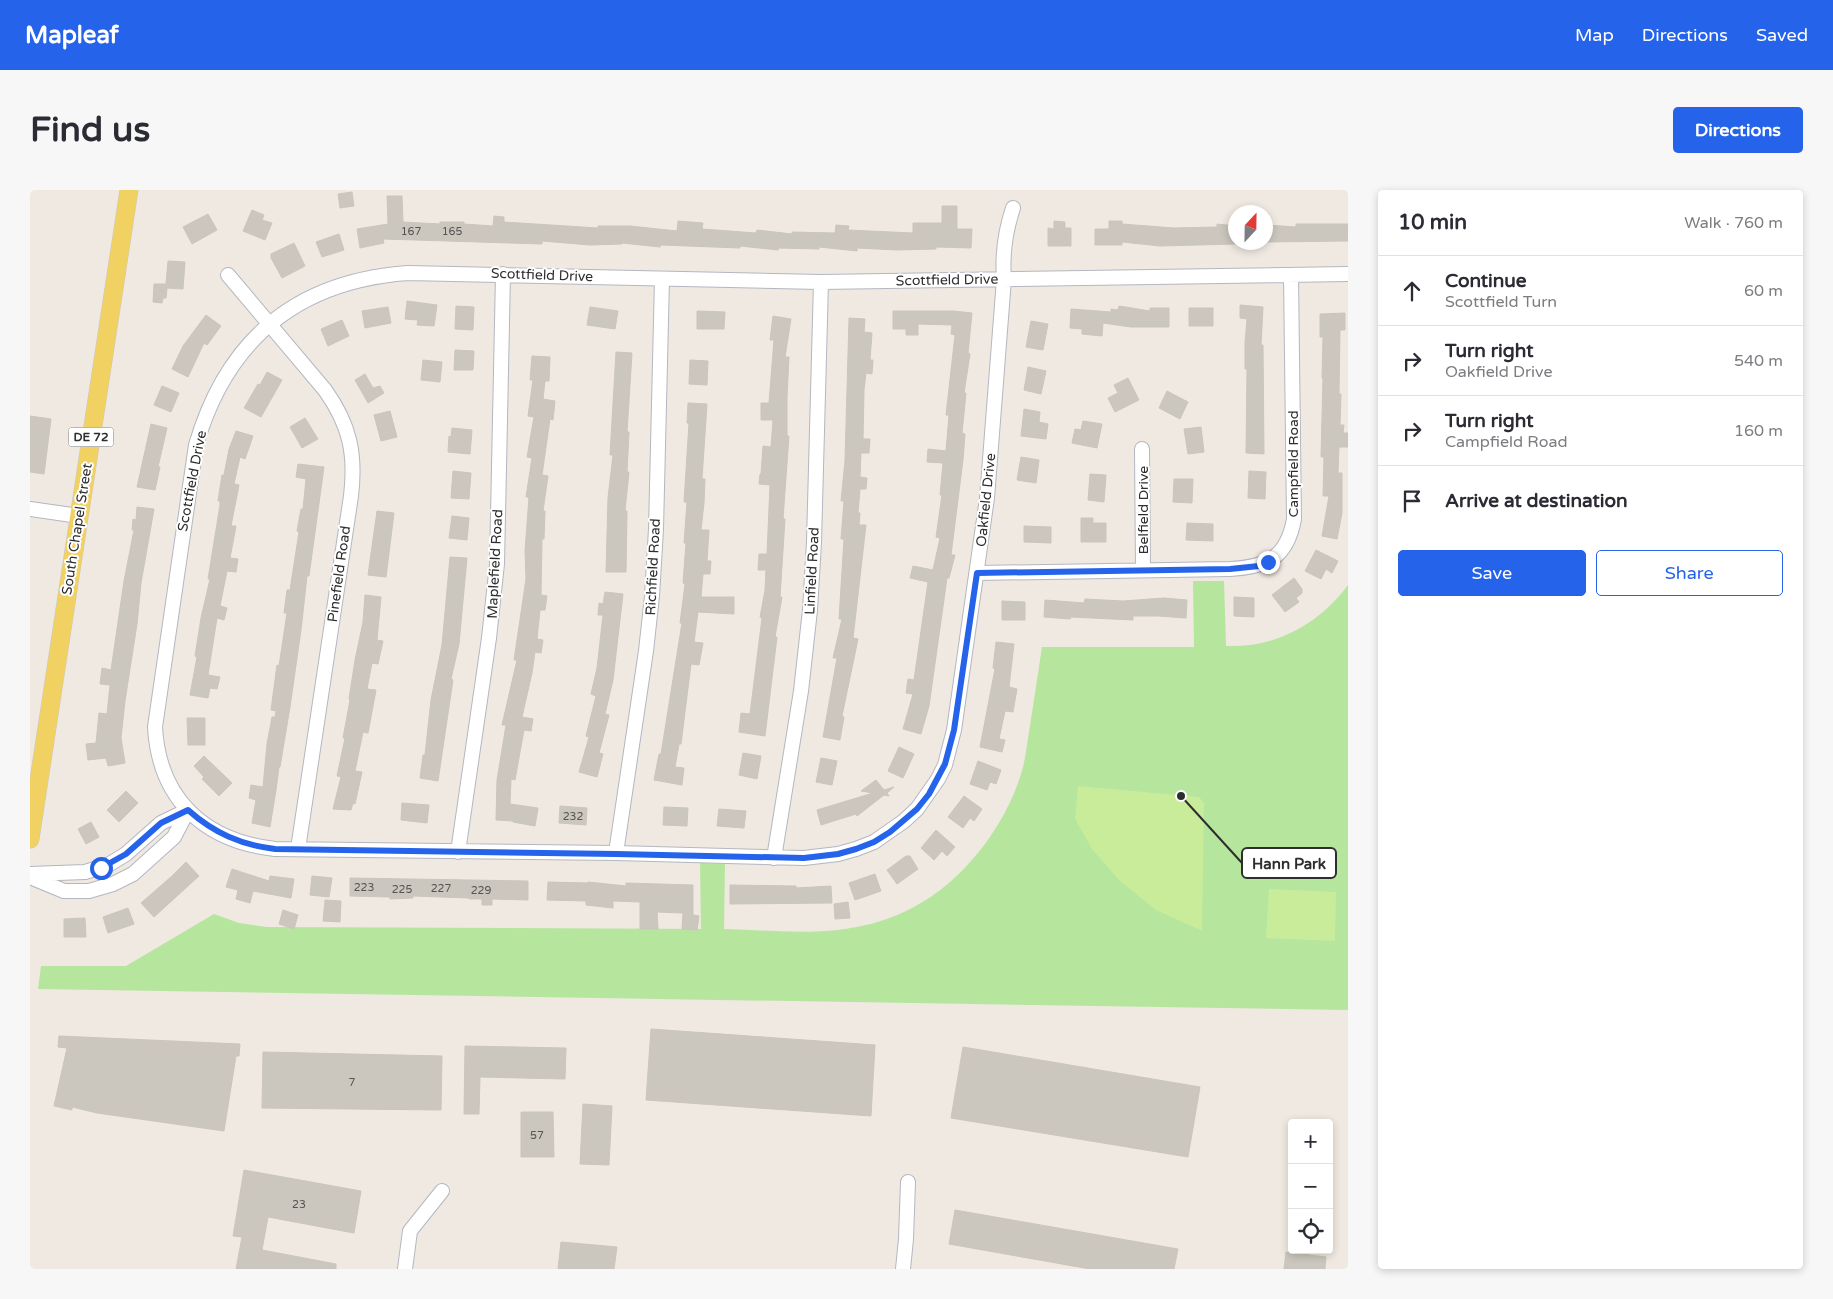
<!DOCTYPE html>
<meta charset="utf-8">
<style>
:root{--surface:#fff;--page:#f7f7f7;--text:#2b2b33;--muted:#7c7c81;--line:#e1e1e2;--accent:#2563eb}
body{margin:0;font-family:"Varela Round",sans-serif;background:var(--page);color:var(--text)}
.controls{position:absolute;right:15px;bottom:15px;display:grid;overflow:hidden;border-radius:5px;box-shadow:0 2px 8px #0003}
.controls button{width:45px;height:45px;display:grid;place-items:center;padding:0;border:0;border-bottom:1px solid var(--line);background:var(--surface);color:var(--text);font:25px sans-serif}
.compass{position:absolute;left:1198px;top:15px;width:45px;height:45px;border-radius:50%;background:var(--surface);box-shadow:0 2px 8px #0003;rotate:22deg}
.stop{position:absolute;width:15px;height:15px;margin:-11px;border:4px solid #2563eb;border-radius:50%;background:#fff}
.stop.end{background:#2563eb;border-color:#fff;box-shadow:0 1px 5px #0008}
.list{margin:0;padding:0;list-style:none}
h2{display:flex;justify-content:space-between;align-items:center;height:65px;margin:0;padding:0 20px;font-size:21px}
h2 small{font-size:16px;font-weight:400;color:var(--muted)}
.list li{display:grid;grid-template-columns:32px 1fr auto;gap:15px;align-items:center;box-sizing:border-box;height:70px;padding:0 20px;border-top:1px solid var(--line)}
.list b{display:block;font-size:19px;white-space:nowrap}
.list p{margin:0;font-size:16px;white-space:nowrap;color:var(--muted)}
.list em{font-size:16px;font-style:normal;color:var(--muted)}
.actions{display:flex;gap:10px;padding:15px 20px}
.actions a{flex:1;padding:11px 0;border:1px solid var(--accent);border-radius:5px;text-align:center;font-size:18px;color:var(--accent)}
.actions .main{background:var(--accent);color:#fff}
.icon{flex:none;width:28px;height:28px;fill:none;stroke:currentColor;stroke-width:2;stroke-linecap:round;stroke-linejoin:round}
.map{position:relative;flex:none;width:1318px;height:1079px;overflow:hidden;border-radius:5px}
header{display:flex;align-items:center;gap:30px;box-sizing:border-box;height:70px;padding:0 25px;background:var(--accent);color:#fff}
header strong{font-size:24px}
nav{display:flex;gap:28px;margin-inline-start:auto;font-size:18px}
.intro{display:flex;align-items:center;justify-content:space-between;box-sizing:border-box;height:120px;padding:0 30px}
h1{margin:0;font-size:35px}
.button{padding:12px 22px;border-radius:5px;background:var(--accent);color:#fff;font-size:18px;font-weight:700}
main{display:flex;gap:30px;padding:0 30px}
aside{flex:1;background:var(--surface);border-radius:5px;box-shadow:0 2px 8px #0003}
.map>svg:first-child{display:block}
.green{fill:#b6e59e}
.pitch{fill:#c9ec9a}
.building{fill:#cbc7bf;stroke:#cbc5ba}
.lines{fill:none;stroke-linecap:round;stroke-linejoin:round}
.minor-casing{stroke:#b4b7c1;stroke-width:16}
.major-casing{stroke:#c9c9c9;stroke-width:19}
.minor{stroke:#fff;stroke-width:14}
.major{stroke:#f2d163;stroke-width:18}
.route{stroke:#2563eb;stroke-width:6}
.labels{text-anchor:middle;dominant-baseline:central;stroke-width:4;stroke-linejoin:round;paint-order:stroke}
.number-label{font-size:11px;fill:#555452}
.shield{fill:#fff;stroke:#6d6d6d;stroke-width:1}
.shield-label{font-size:12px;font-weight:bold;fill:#2e2e2e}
.street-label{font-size:14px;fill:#2e2e2e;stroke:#fff}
.leader{fill:none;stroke:#2e2e2e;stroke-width:2}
.callout-dot{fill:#2e2e2e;stroke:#fff;stroke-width:2}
.callout{fill:#fff;stroke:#2e2e2e;stroke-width:2}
.callout-label{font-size:15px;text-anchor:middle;font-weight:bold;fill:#2e2e2e}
</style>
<header>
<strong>Mapleaf</strong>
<nav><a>Map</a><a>Directions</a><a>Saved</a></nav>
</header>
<div class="intro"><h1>Find us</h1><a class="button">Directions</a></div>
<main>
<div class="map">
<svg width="1318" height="1079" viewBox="0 0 1318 1079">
<rect width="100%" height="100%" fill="#efe9e1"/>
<path class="green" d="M 1163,391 L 1194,391 L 1196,456 C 1246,458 1289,434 1318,395 L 1318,820 L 8,799 L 11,776 L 96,776 L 184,724 L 209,733 L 237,737 L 671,739 L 670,673 L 695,674 L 694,739 C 732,740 771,744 808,740 C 831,737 853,732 874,722 C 928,698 974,640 991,584 C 996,569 997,552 1000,536 C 1004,510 1008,483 1012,457 L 1164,457 Z"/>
<path class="pitch" d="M 1048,596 L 1169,607 L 1174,613 L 1172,741 L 1126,720 L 1090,691 L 1062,659 L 1045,629 Z
M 1239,699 L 1306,702 L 1305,751 L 1236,748 Z"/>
<path class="building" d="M 322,2 L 324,16 L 310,18 L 308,4 Z
M 357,6 L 372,6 L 373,32 L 410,34 L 410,32 L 434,32 L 434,34 L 463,36 L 464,26 L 474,27 L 474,32 L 568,38 L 568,36 L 600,36 L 647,41 L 648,31 L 673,33 L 672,39 L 726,43 L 727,40 L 762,44 L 762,42 L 805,43 L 806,35 L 819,36 L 818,40 L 883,43 L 883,33 L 912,33 L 912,16 L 927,16 L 927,39 L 942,39 L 941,58 L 906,57 L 906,59 L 867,60 L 827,58 L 827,61 L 789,57 L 789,59 L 749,58 L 748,60 L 710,56 L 710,58 L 631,55 L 630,57 L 592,53 L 592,54 L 560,55 L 512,51 L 512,54 L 353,49 L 354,53 L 330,58 L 327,39 L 358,34 Z
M 222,20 L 234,25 L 232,30 L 242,33 L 235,50 L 213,41 Z
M 178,24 L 187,40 L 162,54 L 153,37 Z
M 1024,31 L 1035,32 L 1035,38 L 1041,38 L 1041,56 L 1018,56 L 1018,38 L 1024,39 Z
M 1079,31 L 1092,31 L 1092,34 L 1144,38 L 1187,37 L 1187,34 L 1206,36 L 1206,54 L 1130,56 L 1092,52 L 1092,55 L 1065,55 L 1065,39 L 1079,39 Z
M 1266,34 L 1318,34 L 1318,51 L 1236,52 L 1236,35 L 1266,37 Z
M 309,44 L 314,60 L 292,67 L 286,52 Z
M 264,53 L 275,76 L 252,88 L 241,68 L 241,64 Z
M 138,71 L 155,72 L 153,99 L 137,98 L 136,108 L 133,108 L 132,113 L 123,112 L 124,94 L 136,94 Z
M 377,111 L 407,115 L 404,136 L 387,135 L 388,130 L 375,129 Z
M 1210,115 L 1233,117 L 1231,155 L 1233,155 L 1234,264 L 1216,263 L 1217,179 L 1215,179 L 1215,152 L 1217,129 L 1210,128 Z
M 426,116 L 444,117 L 443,140 L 425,139 Z
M 1089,116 L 1120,121 L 1120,118 L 1139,118 L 1139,137 L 1101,137 L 1073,133 L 1072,146 L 1052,144 L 1052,139 L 1040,138 L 1041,119 L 1081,122 L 1081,119 L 1088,120 Z
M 358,117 L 361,133 L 335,138 L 332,121 Z
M 560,117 L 588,121 L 585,139 L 557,135 Z
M 1159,118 L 1183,118 L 1183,136 L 1159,136 Z
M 667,121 L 695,122 L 694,139 L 667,139 Z
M 863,121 L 923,121 L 942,123 L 938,163 L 940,164 L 934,203 L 936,203 L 932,243 L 935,244 L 933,270 L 921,365 L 925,365 L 919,388 L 917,388 L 899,516 L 891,544 L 873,539 L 883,504 L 876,503 L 878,489 L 884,490 L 898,392 L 880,388 L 883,376 L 903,380 L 910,348 L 906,347 L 912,305 L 910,305 L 913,273 L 897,272 L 898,259 L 916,261 L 919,225 L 916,225 L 925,145 L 921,144 L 922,135 L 888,134 L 888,145 L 876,145 L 876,139 L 863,139 Z
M 1315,123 L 1315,140 L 1310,140 L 1309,204 L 1311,204 L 1310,235 L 1314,235 L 1313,243 L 1318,243 L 1318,257 L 1309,257 L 1308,283 L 1312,283 L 1312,323 L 1307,349 L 1292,346 L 1299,306 L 1293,306 L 1294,267 L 1291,267 L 1293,188 L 1292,188 L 1293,147 L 1290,147 L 1290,124 Z
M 176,125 L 191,136 L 177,155 L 174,153 L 158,187 L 142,179 L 153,156 Z
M 743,126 L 761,129 L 755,167 L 759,167 L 757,207 L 757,246 L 759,246 L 753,329 L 755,329 L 750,407 L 752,407 L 745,447 L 747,447 L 735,546 L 709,542 L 711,523 L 720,524 L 732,428 L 730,427 L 735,400 L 736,380 L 728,380 L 729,364 L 737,364 L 740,295 L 729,294 L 730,284 L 731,284 L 733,256 L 741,257 L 743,230 L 731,230 L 731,213 L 739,213 L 744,150 L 740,150 Z
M 819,128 L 835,129 L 834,142 L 842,143 L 840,170 L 843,170 L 842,184 L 836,183 L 834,200 L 833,249 L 840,249 L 839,263 L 831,263 L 830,287 L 837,288 L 836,299 L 830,299 L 828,323 L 830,323 L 829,335 L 836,335 L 823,448 L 828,449 L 812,526 L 814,527 L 810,550 L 793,547 L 807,468 L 803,468 L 812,429 L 809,429 L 814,349 L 811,349 L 814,311 L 811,311 L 815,271 Z
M 312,130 L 319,146 L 298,156 L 291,139 Z
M 1001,131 L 1018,134 L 1013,160 L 996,157 Z
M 425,160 L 444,161 L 443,180 L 424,180 Z
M 586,162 L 602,163 L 597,242 L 599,242 L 597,282 L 599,282 L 595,321 L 597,321 L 596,382 L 576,382 L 578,308 L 583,265 L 580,265 Z
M 502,166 L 520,167 L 519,191 L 515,191 L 513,209 L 525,211 L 523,230 L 520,229 L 512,285 L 518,286 L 513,321 L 515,321 L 514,349 L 512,349 L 511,405 L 517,406 L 515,420 L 510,420 L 507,449 L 513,450 L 511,463 L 505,462 L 502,483 L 492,527 L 503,529 L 501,541 L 494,540 L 485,590 L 481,589 L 480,614 L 508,618 L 505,636 L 483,632 L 483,631 L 466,630 L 467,590 L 476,535 L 472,535 L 487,470 L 484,470 L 496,389 L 495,361 L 499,307 L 496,307 L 502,268 L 497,267 L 504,227 L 498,226 L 503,190 L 500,190 Z
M 393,170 L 412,172 L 410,192 L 391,190 Z
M 660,170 L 678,171 L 677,195 L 659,194 Z
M 998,177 L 1016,181 L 1011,204 L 994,200 Z
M 237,182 L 252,190 L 231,227 L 214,218 L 228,194 L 230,195 Z
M 335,184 L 343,198 L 350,196 L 354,203 L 338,213 L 325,190 Z
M 1098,188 L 1109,210 L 1085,222 L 1078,208 L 1088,203 L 1084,195 Z
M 132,196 L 149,203 L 141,222 L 124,215 Z
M 1137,201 L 1158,212 L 1150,229 L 1129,218 Z
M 658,213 L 677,214 L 672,289 L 675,289 L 674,313 L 671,340 L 679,340 L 677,371 L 681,371 L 680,384 L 673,384 L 671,407 L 704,407 L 704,424 L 668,422 L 664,452 L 673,453 L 669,475 L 661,474 L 651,554 L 649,554 L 645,577 L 654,578 L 652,595 L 624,590 L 629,564 L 631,564 L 652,433 L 650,433 L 655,394 L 653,393 L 656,353 L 654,353 L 657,312 L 654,312 L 659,233 L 657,233 Z
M 994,219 L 1010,222 L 1009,232 L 1018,234 L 1016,249 L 991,246 Z
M 360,221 L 367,247 L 351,251 L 344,225 Z
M 0,226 L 21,229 L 14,284 L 0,282 Z
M 275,228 L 288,249 L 272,258 L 260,237 Z
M 1053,231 L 1072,234 L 1067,258 L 1042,253 L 1045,239 L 1051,240 Z
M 121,234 L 137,238 L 128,277 L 130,277 L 125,300 L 107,297 Z
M 1171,237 L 1174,262 L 1158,264 L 1154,239 Z
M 422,238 L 442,240 L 440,264 L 418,262 L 419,246 L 421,247 Z
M 206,241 L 223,246 L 215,269 L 210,267 L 204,294 L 209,295 L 201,336 L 206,336 L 200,368 L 208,369 L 206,382 L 197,381 L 190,416 L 197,418 L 194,430 L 187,428 L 178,485 L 190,487 L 187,499 L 180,498 L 178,508 L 160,505 L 167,467 L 165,466 L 171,428 L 180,389 L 178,389 L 190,315 L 190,311 L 188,311 L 192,285 L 194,285 L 199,259 Z
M 991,267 L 1009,270 L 1006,293 L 987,290 Z
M 268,274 L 294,277 L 279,386 L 277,386 L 271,440 L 260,517 L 250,577 L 249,577 L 246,600 L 240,637 L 222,633 L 226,610 L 219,608 L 221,595 L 233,597 L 237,554 L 242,527 L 245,527 L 246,521 L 241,520 L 247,475 L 249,476 L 257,423 L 254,423 L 257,400 L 260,400 L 269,342 L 267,341 L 271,319 L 273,319 L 276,289 L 266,287 Z
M 423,281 L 441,283 L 439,309 L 421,308 Z
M 1219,281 L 1236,282 L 1235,309 L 1218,308 Z
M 1060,284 L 1076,285 L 1074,312 L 1058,310 Z
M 1144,289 L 1163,289 L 1162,313 L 1143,312 Z
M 107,317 L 124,319 L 111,393 L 107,434 L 95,511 L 91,548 L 95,573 L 78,576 L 76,568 L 58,570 L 56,554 L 66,553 L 69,523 L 77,524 L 80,495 L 70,494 L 72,478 L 81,480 L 94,391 L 104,340 L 102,340 L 103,329 L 106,330 Z
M 347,321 L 364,323 L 356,387 L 338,385 Z
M 422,326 L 439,328 L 437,350 L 419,348 Z
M 1051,328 L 1063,328 L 1063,333 L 1076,333 L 1076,352 L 1051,352 Z
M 1157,333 L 1183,334 L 1183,351 L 1156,350 Z
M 994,336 L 1021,337 L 1021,353 L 994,352 Z
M 1286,360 L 1308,371 L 1302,383 L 1296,379 L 1291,389 L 1275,381 Z
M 420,367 L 437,368 L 429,454 L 421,489 L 423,490 L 408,591 L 390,588 L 393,565 L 395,565 L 401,510 L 412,455 Z
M 1264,388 L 1272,399 L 1272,403 L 1266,408 L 1269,412 L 1255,422 L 1242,405 Z
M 575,402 L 593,404 L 583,490 L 575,524 L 579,525 L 569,563 L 573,564 L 567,587 L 549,582 L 559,547 L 556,546 L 566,506 L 561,504 L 567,478 L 573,425 L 568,425 L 569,413 L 573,414 Z
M 335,405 L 351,407 L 347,450 L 353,451 L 348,474 L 342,473 L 337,499 L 346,500 L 338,543 L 333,542 L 325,581 L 332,582 L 325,614 L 323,613 L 321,620 L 303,619 L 311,587 L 307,586 L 315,548 L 313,548 L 320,510 L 319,509 L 325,470 L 333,432 Z
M 1204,407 L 1224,408 L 1224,427 L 1204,426 Z
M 1134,408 L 1157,410 L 1156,428 L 1128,426 L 1103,426 L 1103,430 L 1041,427 L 1040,429 L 1014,427 L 1015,410 L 1054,413 L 1055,409 L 1093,411 Z
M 972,411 L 995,412 L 995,430 L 972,430 Z
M 966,452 L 984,454 L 979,497 L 987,499 L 983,522 L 975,521 L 969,549 L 975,550 L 972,562 L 950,557 L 965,479 L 963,478 Z
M 157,528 L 175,528 L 175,555 L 158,555 Z
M 869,557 L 884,564 L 873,588 L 858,581 Z
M 713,563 L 731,566 L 727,589 L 709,585 Z
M 174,566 L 202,593 L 189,606 L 172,589 L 174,587 L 164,576 Z
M 791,568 L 807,571 L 802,595 L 786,592 Z
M 948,571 L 971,580 L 966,594 L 960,592 L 957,600 L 940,594 Z
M 846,590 L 854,600 L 864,597 L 857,603 L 859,606 L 854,605 L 827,626 L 826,624 L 791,635 L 787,620 L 843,603 L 831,601 Z
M 96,601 L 108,613 L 89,632 L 77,620 Z
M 934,606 L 952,619 L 944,631 L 940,628 L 933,638 L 918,627 Z
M 372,613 L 399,615 L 397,633 L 371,630 Z
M 530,616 L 557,618 L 556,635 L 529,633 Z
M 634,617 L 658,618 L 657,636 L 633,635 Z
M 689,619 L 716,621 L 714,638 L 687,636 Z
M 61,632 L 69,647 L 56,654 L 48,639 Z
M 906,640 L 925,657 L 917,666 L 912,661 L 904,670 L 891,658 Z
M 876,666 L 880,666 L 888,679 L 867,694 L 857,680 Z
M 156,672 L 169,686 L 124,727 L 111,713 L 142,686 Z
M 202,679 L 239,691 L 240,686 L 264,689 L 261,708 L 223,701 L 220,713 L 206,709 L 208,700 L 196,697 Z
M 845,684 L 851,701 L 825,710 L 819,693 Z
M 282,686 L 302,688 L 299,707 L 280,705 Z
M 320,688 L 498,691 L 498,710 L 462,709 L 462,715 L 452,715 L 452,709 L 439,709 L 439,708 L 383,706 L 383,708 L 360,709 L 360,707 L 320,706 Z
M 518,692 L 558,693 L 558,692 L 596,696 L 596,693 L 663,695 L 663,725 L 669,726 L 667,740 L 652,739 L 653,723 L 627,722 L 628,739 L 610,739 L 610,712 L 583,711 L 583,718 L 556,715 L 556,711 L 517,710 Z
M 700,695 L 766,696 L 766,698 L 801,696 L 802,713 L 700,714 Z
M 295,710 L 311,711 L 310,732 L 293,731 Z
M 818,712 L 820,728 L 805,729 L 804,714 Z
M 98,718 L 104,734 L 78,743 L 73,727 Z
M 253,720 L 268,725 L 264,739 L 249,734 Z
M 55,728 L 56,747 L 34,747 L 34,729 Z
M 621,839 L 845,855 L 841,926 L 616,910 Z
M 29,846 L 210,854 L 209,866 L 206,866 L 194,941 L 67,923 L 42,917 L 42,920 L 24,916 L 37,858 L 28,857 Z
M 435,856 L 536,858 L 535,889 L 450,887 L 449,924 L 434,924 Z
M 933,857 L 1170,897 L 1158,967 L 921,928 Z
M 233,862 L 412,866 L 411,920 L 232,918 Z
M 553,914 L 582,916 L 579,975 L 550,974 Z
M 491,922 L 523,922 L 524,967 L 491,967 Z
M 214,980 L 331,1001 L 324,1043 L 238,1027 L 232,1060 L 306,1074 L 306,1079 L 206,1079 L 212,1047 L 203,1046 Z
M 925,1020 L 1148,1059 L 1144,1079 L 1060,1079 L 919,1054 Z
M 531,1052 L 587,1057 L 584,1079 L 528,1079 Z
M 1256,1062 L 1296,1067 L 1295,1079 L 1254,1079 Z"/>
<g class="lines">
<defs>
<path id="minor" d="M 983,18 C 975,42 972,64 974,89 L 957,308 L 924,540 L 915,575 L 908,589 L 887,619 L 874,631 L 844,652 L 826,659 L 808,664 L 774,668 L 586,663 L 245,659 C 174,651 129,609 125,537 L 166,255 C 197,149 267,91 378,83 L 791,92 L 1318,84
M 198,85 L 295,200 C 320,235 326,264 321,306 L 268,659
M 1112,259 L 1113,380
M 0,319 L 49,326
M 947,383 L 1200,379 C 1237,377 1257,368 1264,329 L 1261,85
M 428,662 L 459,448 L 467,374 L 473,84
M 586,663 L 616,461 L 622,406 L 626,339 L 632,89
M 744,668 L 771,501 L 780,420 L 784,352 L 791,92
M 0,684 L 55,682 L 78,675 L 96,664 L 131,633 L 158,620
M 0,687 L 34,701 L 59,701 L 83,694 L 103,684 L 144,647 L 158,620
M 375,1079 L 380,1041 L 412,1001
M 873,1079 L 876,1049 L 878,992"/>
<path id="major" d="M 0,649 L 99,0"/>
</defs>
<use href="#minor" class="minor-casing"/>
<use href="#major" class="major-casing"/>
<use href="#minor" class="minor"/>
<use href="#major" class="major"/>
</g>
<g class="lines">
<path class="route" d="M 71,678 L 96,664 L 131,633 L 158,620 C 184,643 211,655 245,659 L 586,664 L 774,668 L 808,664 L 826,659 L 844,652 L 860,642 L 887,619 L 899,604 L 915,574 L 924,540 L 947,383 L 1200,379 L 1229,376 L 1238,372"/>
</g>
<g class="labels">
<g class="number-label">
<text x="381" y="41">167</text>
<text x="422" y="41">165</text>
<text x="543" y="626">232</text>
<text x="334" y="697">223</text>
<text x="411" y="698">227</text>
<text x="372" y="699">225</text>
<text x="451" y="700">229</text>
<text x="322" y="892">7</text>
<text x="507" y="945">57</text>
<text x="269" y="1014">23</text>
</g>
<rect class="shield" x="38.5" y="237.5" width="45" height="19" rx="4"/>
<g class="shield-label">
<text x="61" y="247">DE 72</text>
</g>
<g class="street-label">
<text transform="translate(512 85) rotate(2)">Scottfield Drive</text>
<text transform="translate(917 90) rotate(-1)">Scottfield Drive</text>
<text transform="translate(1263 274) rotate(-90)">Campfield Road</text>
<text transform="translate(162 291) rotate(-79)">Scottfield Drive</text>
<text transform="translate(956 310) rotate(-84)">Oakfield Drive</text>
<text transform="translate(1113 320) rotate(-90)">Belfield Drive</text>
<text transform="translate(47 339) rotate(-81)">South Chapel Street</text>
<text transform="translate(465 374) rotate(-87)">Maplefield Road</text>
<text transform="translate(623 377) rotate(-87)">Richfield Road</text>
<text transform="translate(782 381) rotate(-87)">Linfield Road</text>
<text transform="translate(309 384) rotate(-82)">Pinefield Road</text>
</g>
</g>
<path class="leader" d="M1151 606L1212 673"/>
<circle class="callout-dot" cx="1151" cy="606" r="5"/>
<rect class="callout" x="1212" y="658" width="94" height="30" rx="5"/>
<g class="callout-label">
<text x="1259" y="679">Hann Park</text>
</g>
</svg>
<div class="controls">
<button>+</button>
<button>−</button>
<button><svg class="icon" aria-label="locate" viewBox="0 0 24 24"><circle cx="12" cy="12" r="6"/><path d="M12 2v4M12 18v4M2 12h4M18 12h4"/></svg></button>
</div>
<svg class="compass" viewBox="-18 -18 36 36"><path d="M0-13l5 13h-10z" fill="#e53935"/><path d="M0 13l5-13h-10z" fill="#7c7c81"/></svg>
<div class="stop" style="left:71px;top:678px"></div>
<div class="stop end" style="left:1238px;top:372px"></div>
</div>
<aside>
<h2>10 min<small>Walk · 760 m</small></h2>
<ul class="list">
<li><svg class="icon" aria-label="ahead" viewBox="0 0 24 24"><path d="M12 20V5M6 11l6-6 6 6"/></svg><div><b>Continue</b><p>Scottfield Turn</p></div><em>60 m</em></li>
<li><svg class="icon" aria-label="right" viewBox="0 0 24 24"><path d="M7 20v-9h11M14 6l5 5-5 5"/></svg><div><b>Turn right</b><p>Oakfield Drive</p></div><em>540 m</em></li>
<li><svg class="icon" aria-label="right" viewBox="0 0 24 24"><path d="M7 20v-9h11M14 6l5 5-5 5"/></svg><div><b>Turn right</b><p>Campfield Road</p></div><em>160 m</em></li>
<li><svg class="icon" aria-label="arrive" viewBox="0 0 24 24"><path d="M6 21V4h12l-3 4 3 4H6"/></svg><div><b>Arrive at destination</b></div></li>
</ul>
<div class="actions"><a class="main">Save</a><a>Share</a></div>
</aside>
</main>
